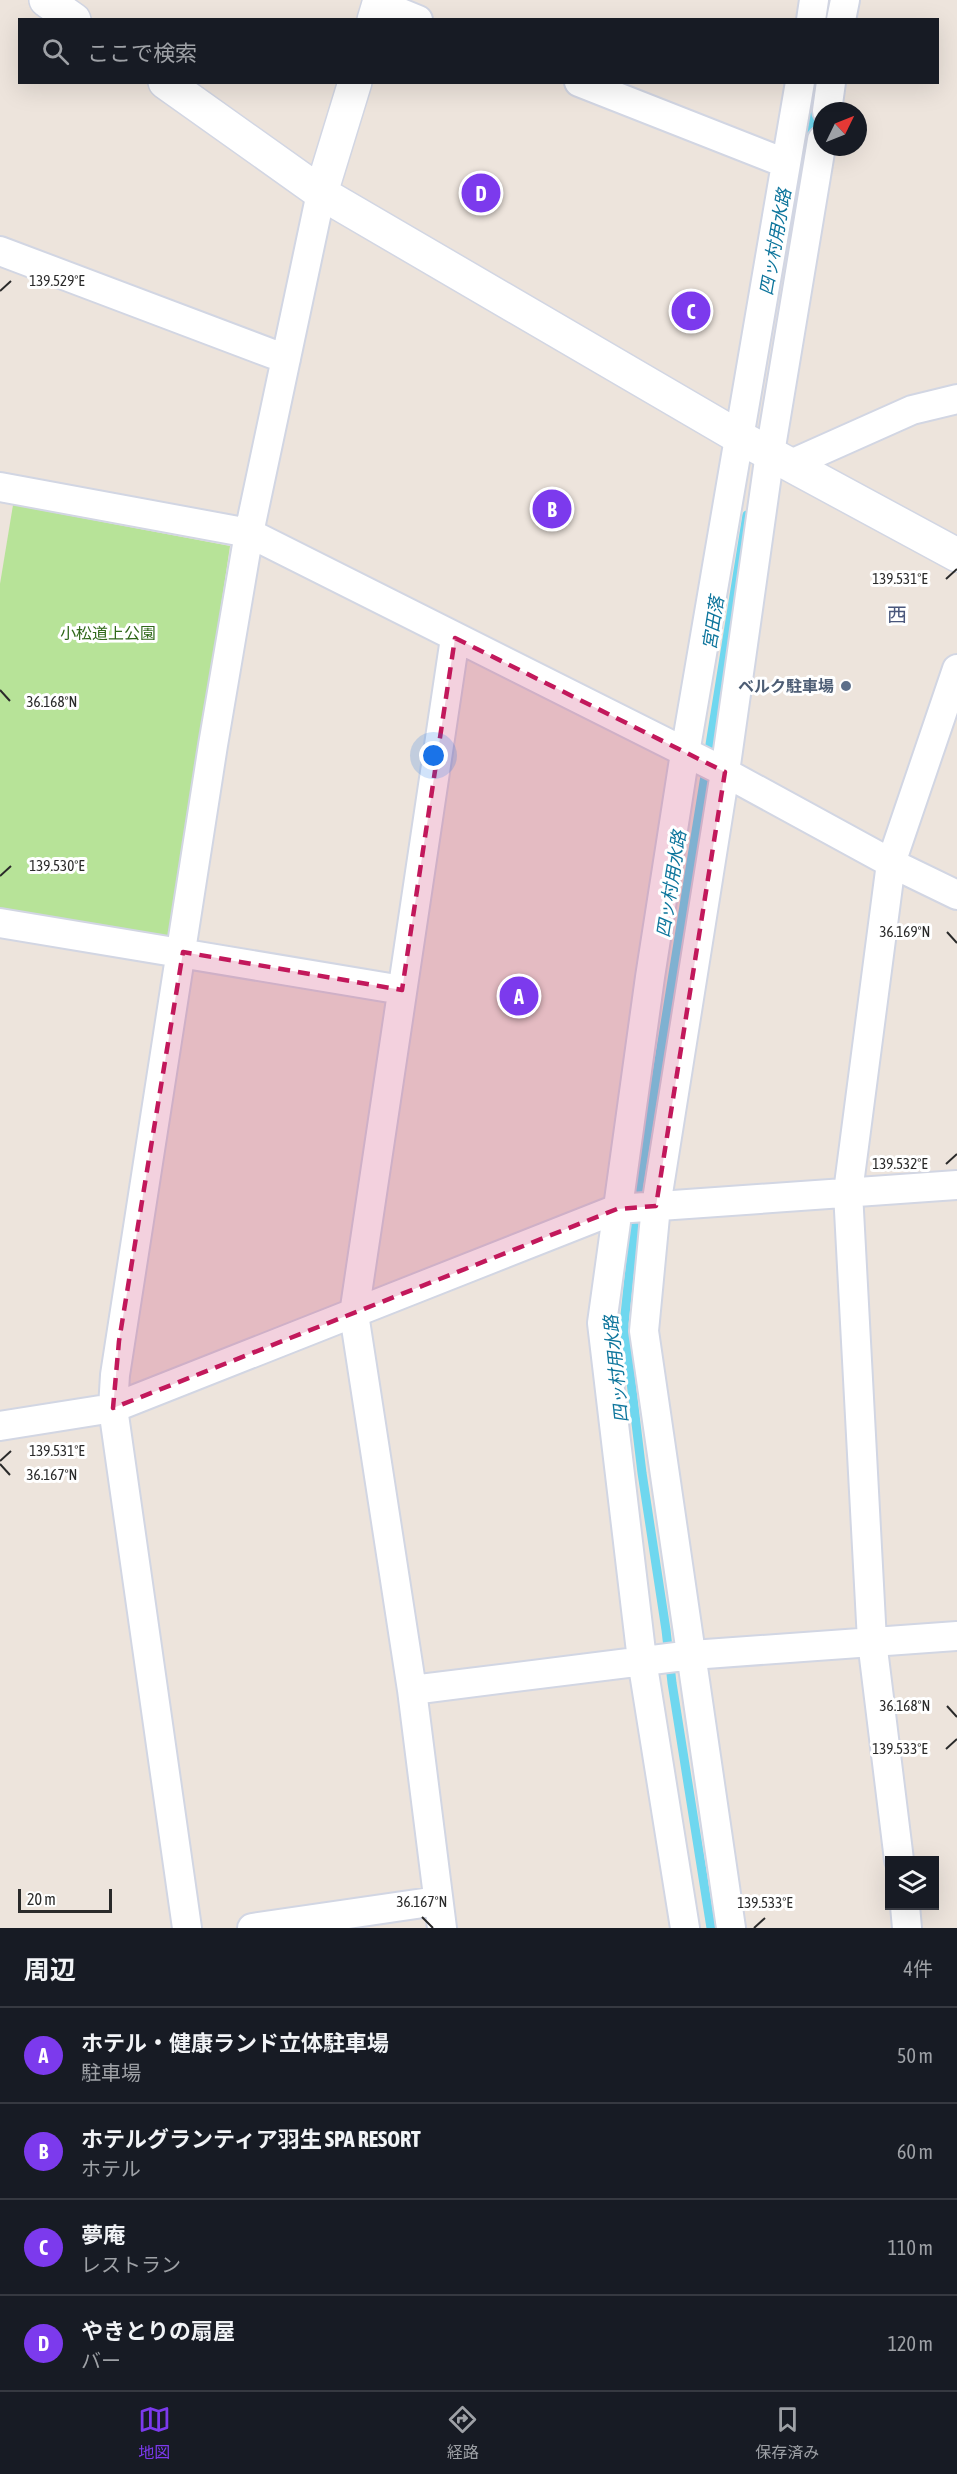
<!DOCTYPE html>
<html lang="ja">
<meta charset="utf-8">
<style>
:root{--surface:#171b24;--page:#242831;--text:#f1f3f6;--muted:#9ea1a6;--line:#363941;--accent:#7c3aed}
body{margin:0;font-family:"Asap Condensed","Noto Sans JP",sans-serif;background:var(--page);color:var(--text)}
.controls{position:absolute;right:18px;bottom:18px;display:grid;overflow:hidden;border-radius:0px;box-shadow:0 6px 24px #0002}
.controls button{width:54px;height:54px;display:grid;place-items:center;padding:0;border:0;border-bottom:2px solid var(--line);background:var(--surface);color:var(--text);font:30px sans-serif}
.compass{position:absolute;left:813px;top:102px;width:54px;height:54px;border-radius:50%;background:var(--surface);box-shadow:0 6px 24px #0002;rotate:47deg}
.scale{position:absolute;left:18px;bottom:15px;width:94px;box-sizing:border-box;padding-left:6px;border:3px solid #2a2a2a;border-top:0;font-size:16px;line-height:21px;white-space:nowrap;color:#2a2a2a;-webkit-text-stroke:4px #fff;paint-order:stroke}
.you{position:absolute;left:434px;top:756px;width:21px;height:21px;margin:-15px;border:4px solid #fff;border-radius:50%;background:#1a73e8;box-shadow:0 0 0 9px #1a73e833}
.badge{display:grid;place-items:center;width:39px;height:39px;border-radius:50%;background:var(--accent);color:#fff;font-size:20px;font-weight:700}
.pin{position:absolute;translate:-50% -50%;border:3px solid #fff;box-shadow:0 2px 6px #0006}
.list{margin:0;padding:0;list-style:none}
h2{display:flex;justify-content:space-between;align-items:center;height:78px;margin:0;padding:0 24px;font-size:26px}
h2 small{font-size:20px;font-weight:400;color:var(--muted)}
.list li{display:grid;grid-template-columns:39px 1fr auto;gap:18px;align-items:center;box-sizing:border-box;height:96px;padding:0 24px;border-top:2px solid var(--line)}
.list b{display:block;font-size:22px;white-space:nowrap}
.list p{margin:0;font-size:20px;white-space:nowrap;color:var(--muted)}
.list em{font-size:20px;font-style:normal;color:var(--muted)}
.icon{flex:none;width:33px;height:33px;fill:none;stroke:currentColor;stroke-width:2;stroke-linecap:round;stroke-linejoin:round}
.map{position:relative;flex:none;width:957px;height:1928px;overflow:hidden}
.search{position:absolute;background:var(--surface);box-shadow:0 6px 24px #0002;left:18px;right:18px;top:18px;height:66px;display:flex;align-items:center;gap:15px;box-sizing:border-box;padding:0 21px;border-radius:0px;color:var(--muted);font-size:22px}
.sheet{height:462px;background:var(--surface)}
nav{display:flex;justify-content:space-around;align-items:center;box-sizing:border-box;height:84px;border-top:2px solid var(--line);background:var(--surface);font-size:16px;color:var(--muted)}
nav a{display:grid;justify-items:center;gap:3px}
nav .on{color:var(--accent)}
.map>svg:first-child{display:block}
.park{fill:#b7e398}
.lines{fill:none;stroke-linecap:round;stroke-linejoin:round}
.stream{stroke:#6fd7ef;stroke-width:9}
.street-casing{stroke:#d2d6e3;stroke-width:32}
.secondary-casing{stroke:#d2d6e3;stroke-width:36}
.street{stroke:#fff;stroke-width:28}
.secondary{stroke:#fff;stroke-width:33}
.marked{fill:#c2185b;fill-opacity:0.2;stroke:#c2185b;stroke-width:4.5;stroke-dasharray:12 8;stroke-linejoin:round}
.ticks{fill:none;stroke:#2a2a2a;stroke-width:2}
.service-dot{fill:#5c6f8a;stroke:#fff;stroke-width:2}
.labels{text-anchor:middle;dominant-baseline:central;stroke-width:6;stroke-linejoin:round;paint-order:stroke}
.park-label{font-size:16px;fill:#30681a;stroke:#fff}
.service-label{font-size:16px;font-weight:bold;fill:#4e5e75;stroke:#fff;text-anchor:end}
.water-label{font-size:18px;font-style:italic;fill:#0d759c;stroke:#fff}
.quarter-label{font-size:20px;fill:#4a577c;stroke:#fff}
.ticks-label{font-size:15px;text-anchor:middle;fill:#2a2a2a;stroke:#fff;stroke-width:6;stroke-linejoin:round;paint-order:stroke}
</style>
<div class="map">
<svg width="957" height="1928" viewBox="0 0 957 1928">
<rect width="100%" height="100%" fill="#ede4dc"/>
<path class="park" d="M 13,505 L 230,546 L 171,937 L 0,908 L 0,584 Z"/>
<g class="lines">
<path class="stream" d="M 828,18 L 830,0
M 808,145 L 815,103
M 711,1928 L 672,1683 L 666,1630 L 642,1473 L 624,1324 L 639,1185 L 747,515"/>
<defs>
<path id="street" d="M 379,4 L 418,20
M 811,20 L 814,0
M 841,20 L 845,0
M 579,82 L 785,163
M 827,111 L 831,82
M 0,251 L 286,359
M 791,464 L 912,410 L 957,399
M 0,487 L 249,533 L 717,768 L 891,863 L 957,895
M 0,923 L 402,990
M 0,1426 L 113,1408 L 617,1209 L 957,1185
M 412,1690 L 692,1655 L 957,1636
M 899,1860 L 872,1641 L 848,1192 L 891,863 L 957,669
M 905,1906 L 907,1928
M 187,1928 L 113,1408 L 115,1375 L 213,745 L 249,533 L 321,193
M 252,1928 L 437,1901
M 442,1928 L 412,1690 L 354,1314 L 455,638
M 685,1928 L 642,1660 L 602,1323 L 650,977 L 685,753 L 800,82
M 731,1928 L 644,1331 L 656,1206 L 725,772 L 770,453 L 822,140"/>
<path id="secondary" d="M 46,0 L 74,20
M 374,20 L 380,0
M 165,82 L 321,193 L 739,437 L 957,555
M 321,193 L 355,82"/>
</defs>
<use href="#street" class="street-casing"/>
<use href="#secondary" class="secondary-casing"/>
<use href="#street" class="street"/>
<use href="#secondary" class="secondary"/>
</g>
<path class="marked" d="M 455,638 L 725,772 L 656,1206 L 617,1209 L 113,1408 L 119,1341 L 183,952 L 402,990 Z"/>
<path class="ticks" d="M 0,291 L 11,281M 946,579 L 957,569M 0,690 L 10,701M 0,876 L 11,866M 947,932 L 957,943M 946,1164 L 957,1154M 0,1461 L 11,1451M 0,1464 L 10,1475M 947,1706 L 957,1717M 946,1749 L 957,1739M 422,1917 L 433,1928M 754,1928 L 765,1918"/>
<circle class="service-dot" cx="846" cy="686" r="6"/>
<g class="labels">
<g class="park-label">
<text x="108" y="633">小松道上公園</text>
</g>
<g class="service-label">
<text x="834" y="686">ベルク駐車場</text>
</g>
<g class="water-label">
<text transform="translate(775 242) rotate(-80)">四ッ村用水路</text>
<text transform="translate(713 623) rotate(-81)">宮田落</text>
<text transform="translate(671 884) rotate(-81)">四ッ村用水路</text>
<text transform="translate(616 1369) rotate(-96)">四ッ村用水路</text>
</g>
<g class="quarter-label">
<text x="897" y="614">西</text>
</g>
</g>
<g class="ticks-label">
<text x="57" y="286">139.529°E</text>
<text x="900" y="584">139.531°E</text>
<text x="52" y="707">36.168°N</text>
<text x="57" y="871">139.530°E</text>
<text x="905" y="937">36.169°N</text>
<text x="900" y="1169">139.532°E</text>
<text x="57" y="1456">139.531°E</text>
<text x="52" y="1480">36.167°N</text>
<text x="905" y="1711">36.168°N</text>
<text x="900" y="1754">139.533°E</text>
<text x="422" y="1907">36.167°N</text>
<text x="765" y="1908">139.533°E</text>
</g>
</svg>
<div class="controls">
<button><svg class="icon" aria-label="layers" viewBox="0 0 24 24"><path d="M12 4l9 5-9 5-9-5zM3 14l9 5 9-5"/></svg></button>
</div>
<svg class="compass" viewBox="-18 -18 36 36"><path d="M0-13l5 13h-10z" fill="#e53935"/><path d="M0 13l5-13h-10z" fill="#9ea1a6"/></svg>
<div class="scale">20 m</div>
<div class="you"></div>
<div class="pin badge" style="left:519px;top:996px">A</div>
<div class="pin badge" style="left:552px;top:509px">B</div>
<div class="pin badge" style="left:691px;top:311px">C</div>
<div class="pin badge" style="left:481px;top:193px">D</div>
<div class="search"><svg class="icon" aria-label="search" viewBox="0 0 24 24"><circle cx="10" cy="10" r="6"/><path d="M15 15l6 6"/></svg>ここで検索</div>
</div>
<section class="sheet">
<h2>周辺<small>4件</small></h2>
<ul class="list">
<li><span class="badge">A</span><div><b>ホテル・健康ランド立体駐車場</b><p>駐車場</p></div><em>50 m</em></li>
<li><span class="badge">B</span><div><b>ホテルグランティア羽生 SPA RESORT</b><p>ホテル</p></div><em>60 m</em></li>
<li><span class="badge">C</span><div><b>夢庵</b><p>レストラン</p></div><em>110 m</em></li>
<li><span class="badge">D</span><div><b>やきとりの扇屋</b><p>バー</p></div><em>120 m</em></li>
</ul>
</section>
<nav>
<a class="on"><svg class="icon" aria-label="map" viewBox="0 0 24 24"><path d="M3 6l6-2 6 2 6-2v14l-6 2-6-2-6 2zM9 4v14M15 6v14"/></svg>地図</a>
<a><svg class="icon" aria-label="directions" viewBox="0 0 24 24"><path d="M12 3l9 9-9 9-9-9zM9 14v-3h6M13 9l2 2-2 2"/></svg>経路</a>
<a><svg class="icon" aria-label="saved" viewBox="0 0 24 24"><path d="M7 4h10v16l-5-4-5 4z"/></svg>保存済み</a>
</nav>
